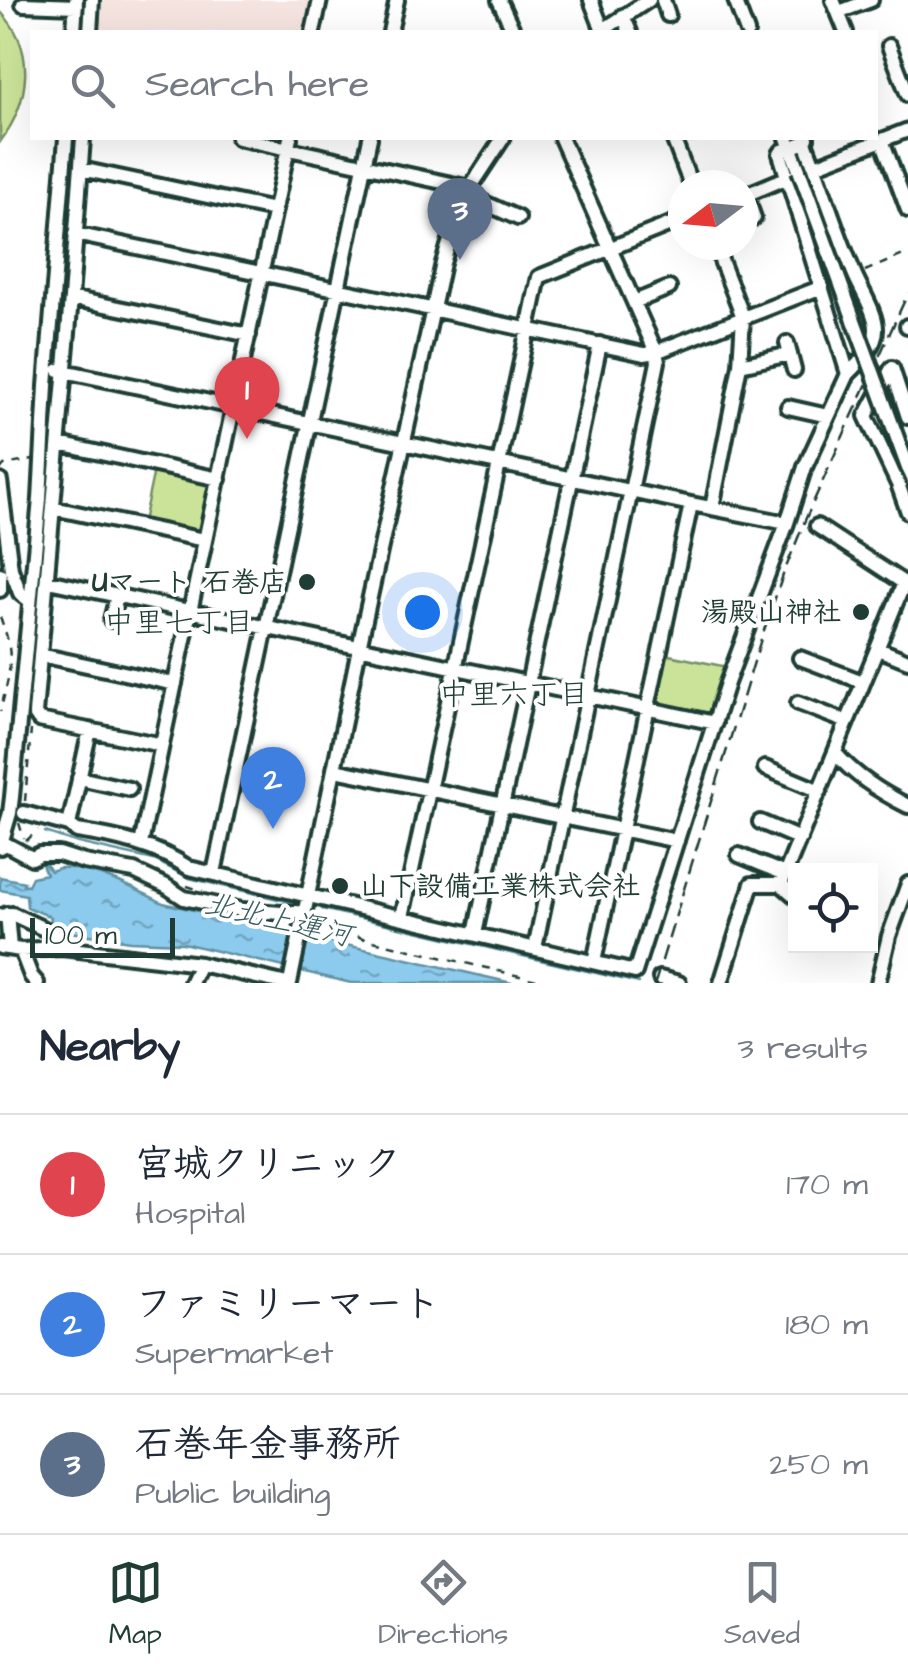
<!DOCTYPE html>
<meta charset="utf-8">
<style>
:root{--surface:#fff;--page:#f6f6f7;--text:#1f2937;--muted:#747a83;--line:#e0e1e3;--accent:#1f3d34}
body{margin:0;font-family:"Architects Daughter","Klee One",sans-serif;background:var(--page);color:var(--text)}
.controls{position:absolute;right:30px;bottom:30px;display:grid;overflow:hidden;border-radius:0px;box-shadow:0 10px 40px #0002}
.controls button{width:90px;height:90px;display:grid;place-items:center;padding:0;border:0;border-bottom:2px solid var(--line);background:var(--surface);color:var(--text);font:50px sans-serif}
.compass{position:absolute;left:668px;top:170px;width:90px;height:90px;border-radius:50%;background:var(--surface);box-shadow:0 10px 40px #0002;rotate:254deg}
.scale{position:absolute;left:30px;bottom:25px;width:145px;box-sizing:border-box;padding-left:10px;border:5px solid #1f3d34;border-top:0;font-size:28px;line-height:35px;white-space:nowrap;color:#1f3d34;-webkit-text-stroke:8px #fff;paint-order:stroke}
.you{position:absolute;left:422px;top:612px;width:35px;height:35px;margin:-25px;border:8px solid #fff;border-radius:50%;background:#1a73e8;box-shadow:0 0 0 15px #1a73e833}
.badge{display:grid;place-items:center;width:65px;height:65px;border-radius:50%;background:var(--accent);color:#fff;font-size:32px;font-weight:700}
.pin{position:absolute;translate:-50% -82px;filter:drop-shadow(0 2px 5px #0008)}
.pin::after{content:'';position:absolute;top:52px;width:35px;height:30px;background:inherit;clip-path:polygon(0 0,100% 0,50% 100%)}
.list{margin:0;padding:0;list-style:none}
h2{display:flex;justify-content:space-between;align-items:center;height:130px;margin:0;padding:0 40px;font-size:42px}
h2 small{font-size:32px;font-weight:400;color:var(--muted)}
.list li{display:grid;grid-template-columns:65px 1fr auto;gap:30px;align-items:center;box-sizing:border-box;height:140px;padding:0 40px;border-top:2px solid var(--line)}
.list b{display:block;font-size:38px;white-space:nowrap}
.list p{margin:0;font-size:32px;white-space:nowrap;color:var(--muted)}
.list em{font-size:32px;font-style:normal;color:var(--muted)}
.icon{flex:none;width:55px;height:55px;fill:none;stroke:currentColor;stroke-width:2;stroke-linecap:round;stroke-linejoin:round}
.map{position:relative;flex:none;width:908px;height:983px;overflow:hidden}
.search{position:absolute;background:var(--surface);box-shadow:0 10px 40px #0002;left:30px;right:30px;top:30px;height:110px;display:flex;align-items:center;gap:25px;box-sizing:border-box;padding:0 35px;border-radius:0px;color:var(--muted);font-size:38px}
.sheet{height:550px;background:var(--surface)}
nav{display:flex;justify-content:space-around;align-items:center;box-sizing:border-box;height:140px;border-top:2px solid var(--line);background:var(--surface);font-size:28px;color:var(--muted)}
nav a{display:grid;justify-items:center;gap:5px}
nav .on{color:var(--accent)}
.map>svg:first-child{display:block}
.built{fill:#f5e4e0}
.green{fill:#cbe399;stroke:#759066;stroke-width:2.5}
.water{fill:url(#water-ripples);stroke:#6092a3;stroke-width:2.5}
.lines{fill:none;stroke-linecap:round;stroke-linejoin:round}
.stream{stroke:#6092a3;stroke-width:2.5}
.minor-casing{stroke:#1f3d34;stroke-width:20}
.path{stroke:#1f3d34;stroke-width:2.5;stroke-dasharray:8 8;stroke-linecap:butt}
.minor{stroke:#fff;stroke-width:12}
.rail{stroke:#1f3d34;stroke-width:2.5;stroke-dasharray:15 8;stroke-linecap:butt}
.minor-bridge-casing{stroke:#1f3d34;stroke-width:20;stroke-linecap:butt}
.minor-bridge{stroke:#fff;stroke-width:12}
.poi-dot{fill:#1f3d34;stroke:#fff;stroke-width:4}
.labels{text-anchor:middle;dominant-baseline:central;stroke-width:8;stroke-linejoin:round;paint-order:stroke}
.poi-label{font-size:28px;font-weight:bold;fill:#1f3d34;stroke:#fff;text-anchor:end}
.neighbourhood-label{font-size:30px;fill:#1f3d34;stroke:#fff}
.water-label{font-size:30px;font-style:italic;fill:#3a6062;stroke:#fff}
</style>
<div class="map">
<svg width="908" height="983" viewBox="0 0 908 983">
<defs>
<pattern id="water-ripples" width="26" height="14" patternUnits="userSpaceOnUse" patternTransform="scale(2.5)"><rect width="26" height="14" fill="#8ccbed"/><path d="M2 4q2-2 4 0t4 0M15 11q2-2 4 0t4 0" fill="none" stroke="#72a6c1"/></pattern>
</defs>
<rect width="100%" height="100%" fill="#fff"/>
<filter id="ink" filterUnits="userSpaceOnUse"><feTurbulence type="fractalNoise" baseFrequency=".01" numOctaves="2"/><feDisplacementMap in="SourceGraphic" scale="20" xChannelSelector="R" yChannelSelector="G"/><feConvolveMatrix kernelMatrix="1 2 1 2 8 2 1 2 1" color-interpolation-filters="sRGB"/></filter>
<g filter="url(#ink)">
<path class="built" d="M 99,0 L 311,0 L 304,32 L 97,32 Z"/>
<path class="green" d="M 0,11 C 37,49 30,102 0,142 Z
M 154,470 L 208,480 L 210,485 L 200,531 L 196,532 L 143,522 Z
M 664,654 L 727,667 L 715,712 L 710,714 L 657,704 L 654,698 Z"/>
<path class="water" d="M 45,863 L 51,871 C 75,857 140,891 163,903 L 512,983 L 351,983 L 183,943 L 130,941 L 69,932 L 50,923 L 51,917 L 27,907 L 26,895 L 0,890 L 0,877 L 24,882 L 23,884 L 28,885 L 32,877 L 46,874 L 42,864 Z"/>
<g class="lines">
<path class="stream" d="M 45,832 L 78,843 L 154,860 L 189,878 L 295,903
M 322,909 L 639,983"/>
<defs>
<path id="minor" d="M 499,0 L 514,32
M 591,0 L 603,31
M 663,0 L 668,15
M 735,0 L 747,32
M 833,0 L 846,32
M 23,4 L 76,6
M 839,12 L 871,0
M 623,16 L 630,32
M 74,32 L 76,0
M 90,32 L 92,0
M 313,32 L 320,0
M 390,32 L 397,0
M 600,32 L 649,0
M 889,46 L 908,95
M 83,138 L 71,298 L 35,714 L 39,720 L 162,745
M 238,138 L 470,188
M 673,138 L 691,185
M 787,138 L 799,170
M 807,138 L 805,142 C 822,185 836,230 854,273 C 860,288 877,314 876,330 C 876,345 859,364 848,374
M 882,140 L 908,210
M 815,166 L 908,130
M 81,169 L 274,210
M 467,195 L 518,218
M 746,195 L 754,218
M 743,196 L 786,178
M 75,234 L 644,354 L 656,352 L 822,287
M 71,298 L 249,335
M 634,302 L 669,288
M 907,326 L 908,326
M 787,343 L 794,370
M 740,365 L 790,354
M 59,370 L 691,504 L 787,523
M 788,407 L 828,416
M 908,417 L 892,368 L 866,416 L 898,484 L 908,512
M 59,444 L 219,479
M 0,481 L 11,569 L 20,593 L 30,601
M 53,508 L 204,540
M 712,508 L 740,365 L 743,317 L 715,245
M 817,526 L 904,583
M 0,574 L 0,590
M 48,581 L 715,723
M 111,620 L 117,596
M 878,649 L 908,661
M 40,655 L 175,684
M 800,658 L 863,682
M 798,703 L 847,722
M 835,753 C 854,775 882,793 908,806
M 765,768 L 820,791
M 335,770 L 677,841
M 79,778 L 129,789
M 24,813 L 69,825 L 77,831 C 117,837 155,845 189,868 L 635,972 L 727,683 L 787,523 L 805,467 L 848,374 L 780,154 L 782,151 L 805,142
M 760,822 L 800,839
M 69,825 L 90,730
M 2,842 L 32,858 L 40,854 L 59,854 L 84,862 L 134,871 L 166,886 L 184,898 L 242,910 L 281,913 L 297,912
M 141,844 L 290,138
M 0,847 L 10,813 L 12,797 L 40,499 L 46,386 L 66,138
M 739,855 L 785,874
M 214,873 L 370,138
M 781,884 L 796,897
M 7,914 L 10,948
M 0,916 L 12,914 L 55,934 L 60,939 L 62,948
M 402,917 L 539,277 L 683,219
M 475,934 L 600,344
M 0,947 L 21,950 L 62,948 L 200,964 L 283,983
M 535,948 L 658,362 L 656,352 L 561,138
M 21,950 L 31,976 L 37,983
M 594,962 L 691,504
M 660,978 L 679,983
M 191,983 L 200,964
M 290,983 L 363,629 L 443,263 L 456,221 L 470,188 L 503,138
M 721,983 L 752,884 L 781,884 L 904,583 L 908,584
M 878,983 L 889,936 L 908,884"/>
</defs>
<use href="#minor" class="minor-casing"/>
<path class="path" d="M 865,271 L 908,253
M 0,470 L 4,465 L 33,460
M 0,617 C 16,656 10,672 0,712
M 25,801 L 31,730
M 19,823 L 24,839
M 26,841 L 38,830
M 187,886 L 203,891
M 313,919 L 365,939 L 549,983"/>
<use href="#minor" class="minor"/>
<path class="rail" d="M 655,983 L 761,639 L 783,575 L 806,518 L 908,293"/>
<defs>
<path id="minor-bridge" d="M 799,170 L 908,468"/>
</defs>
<use href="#minor-bridge" class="minor-bridge-casing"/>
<use href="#minor-bridge" class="minor-bridge"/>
</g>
</g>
<g class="poi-dot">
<circle cx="307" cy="582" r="10"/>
<circle cx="861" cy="612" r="10"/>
<circle cx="340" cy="886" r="10"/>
</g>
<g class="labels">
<g class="poi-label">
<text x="287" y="582">Uマート 石巻店</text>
<text x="841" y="612">湯殿山神社</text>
<text x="360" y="886" text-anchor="start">山下設備工業株式会社</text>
</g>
<g class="neighbourhood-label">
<text x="179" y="623">中里七丁目</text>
<text x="514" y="695">中里六丁目</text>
</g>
<g class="water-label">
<text transform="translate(278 920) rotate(13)">北北上運河</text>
</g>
</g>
</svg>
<div class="controls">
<button><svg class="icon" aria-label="locate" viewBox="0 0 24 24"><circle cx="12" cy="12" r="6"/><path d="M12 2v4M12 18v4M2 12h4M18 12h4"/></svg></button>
</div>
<svg class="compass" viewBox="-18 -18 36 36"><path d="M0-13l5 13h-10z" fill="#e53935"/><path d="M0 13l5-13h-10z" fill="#747a83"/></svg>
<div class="scale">100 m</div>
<div class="you"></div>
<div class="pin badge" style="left:247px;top:439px;background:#e0444e">1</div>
<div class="pin badge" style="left:273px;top:829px;background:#3f7fe0">2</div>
<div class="pin badge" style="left:460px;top:260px;background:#5c6f8a">3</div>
<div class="search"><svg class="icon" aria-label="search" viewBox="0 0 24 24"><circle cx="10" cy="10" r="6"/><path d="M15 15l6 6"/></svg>Search here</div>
</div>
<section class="sheet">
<h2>Nearby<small>3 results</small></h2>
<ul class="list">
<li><span class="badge" style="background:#e0444e">1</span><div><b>宮城クリニック</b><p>Hospital</p></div><em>170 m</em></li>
<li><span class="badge" style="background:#3f7fe0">2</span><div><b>ファミリーマート</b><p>Supermarket</p></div><em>180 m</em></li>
<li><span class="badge" style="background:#5c6f8a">3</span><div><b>石巻年金事務所</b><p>Public building</p></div><em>250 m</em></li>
</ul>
</section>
<nav>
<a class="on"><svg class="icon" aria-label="map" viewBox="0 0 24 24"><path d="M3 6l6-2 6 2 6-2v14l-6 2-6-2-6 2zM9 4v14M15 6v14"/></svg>Map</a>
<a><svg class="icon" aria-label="directions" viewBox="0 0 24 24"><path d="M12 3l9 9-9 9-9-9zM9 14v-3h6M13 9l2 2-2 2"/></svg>Directions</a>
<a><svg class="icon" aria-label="saved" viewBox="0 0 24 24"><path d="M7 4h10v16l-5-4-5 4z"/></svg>Saved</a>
</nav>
